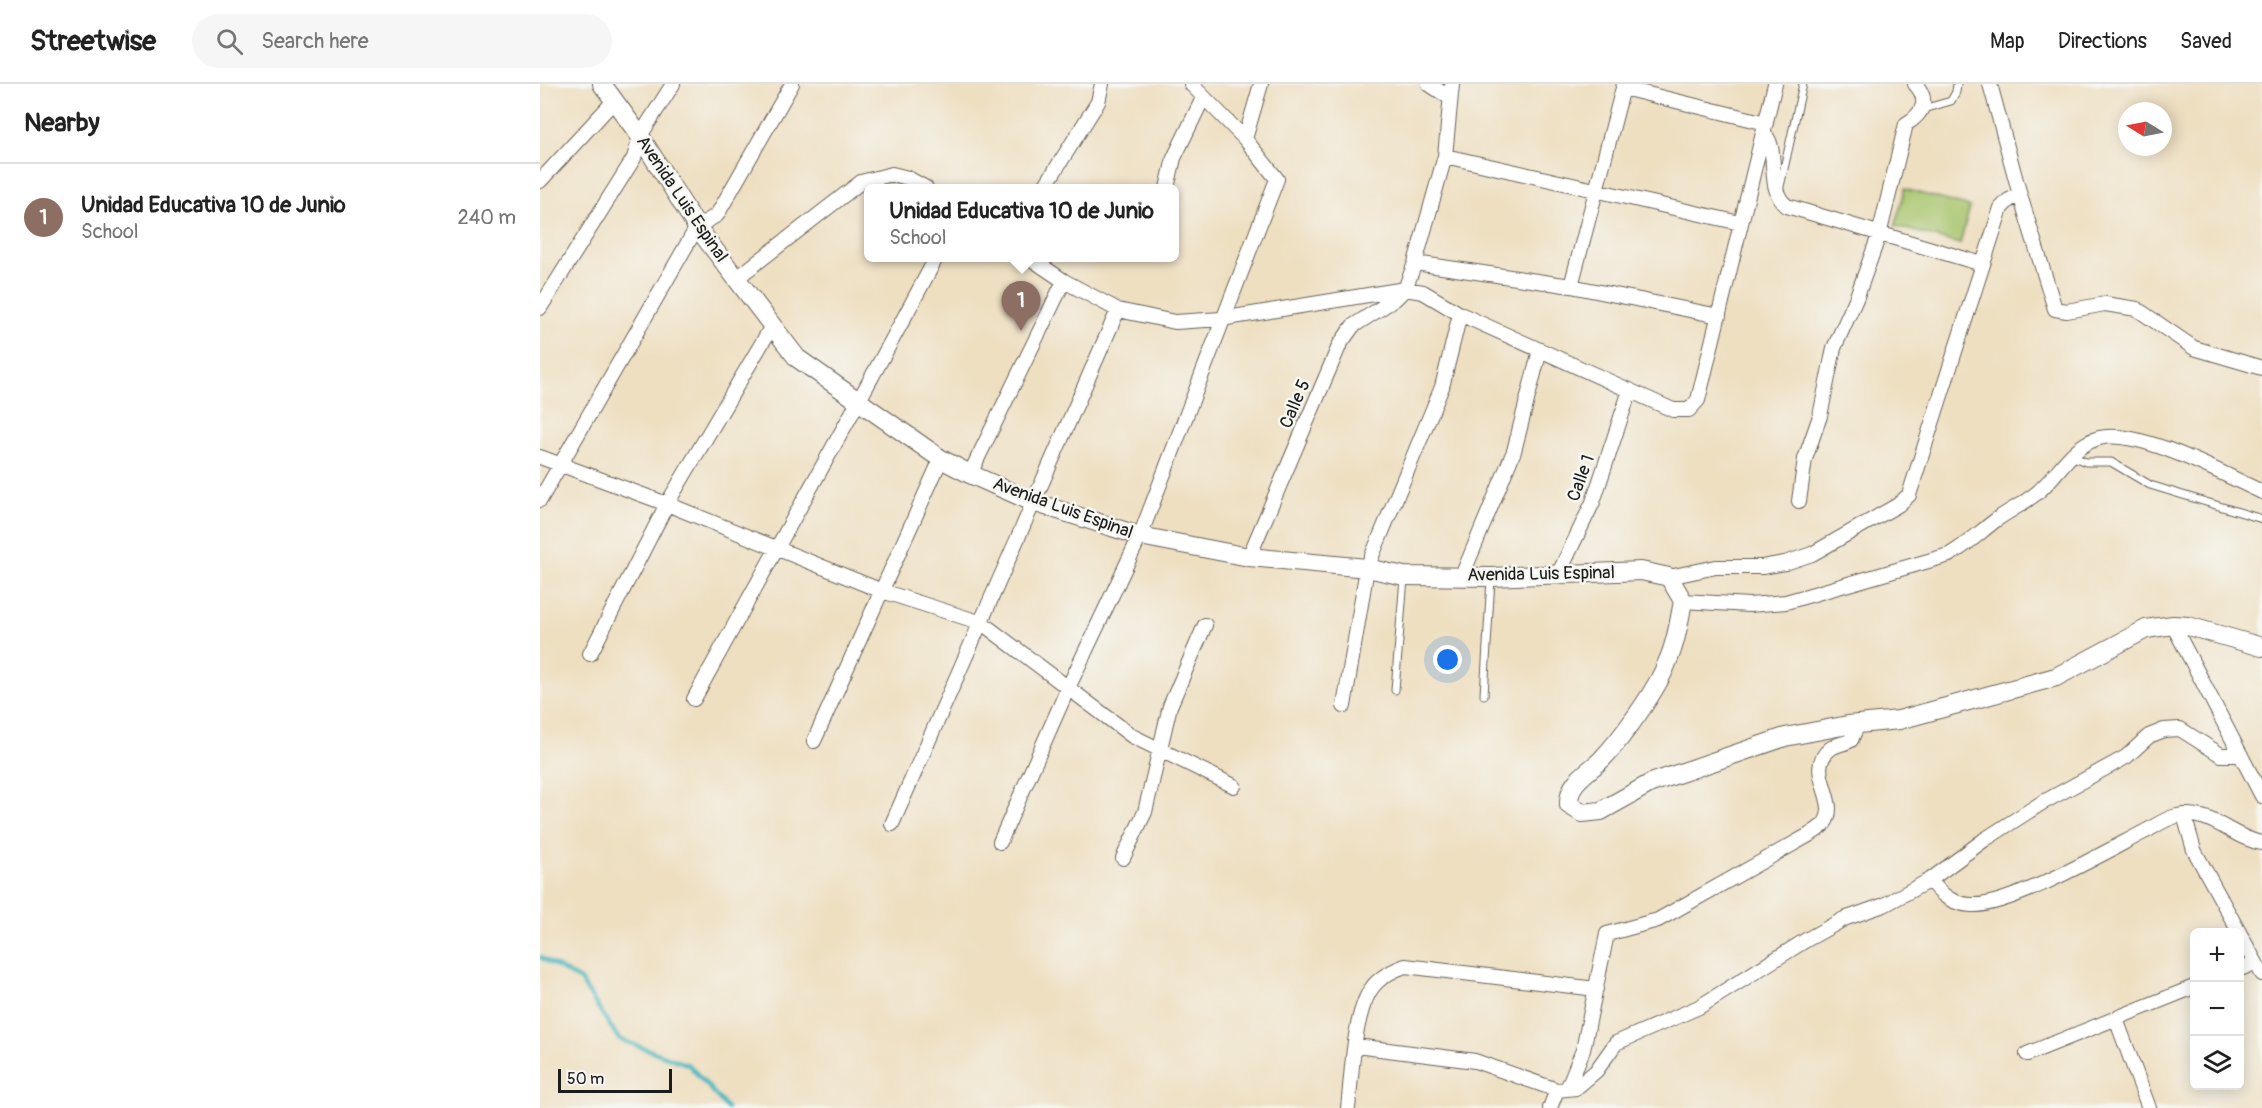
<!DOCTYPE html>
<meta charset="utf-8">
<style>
:root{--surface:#fff;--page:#f6f6f6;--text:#222;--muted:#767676;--line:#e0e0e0;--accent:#111827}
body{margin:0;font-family:Pangolin,sans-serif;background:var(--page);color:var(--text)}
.controls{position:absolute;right:18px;bottom:18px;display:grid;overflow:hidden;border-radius:9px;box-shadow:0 3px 15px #0003}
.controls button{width:54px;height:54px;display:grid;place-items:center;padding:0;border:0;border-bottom:2px solid var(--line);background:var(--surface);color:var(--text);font:30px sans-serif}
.compass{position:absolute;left:1578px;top:18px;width:54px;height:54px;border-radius:50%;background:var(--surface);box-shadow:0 3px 15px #0003;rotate:280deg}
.scale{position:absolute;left:18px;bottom:15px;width:114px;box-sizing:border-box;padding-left:6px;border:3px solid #1c1c1c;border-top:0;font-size:16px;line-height:21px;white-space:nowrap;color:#1c1c1c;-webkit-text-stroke:4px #f6f6f2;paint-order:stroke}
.you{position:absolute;left:908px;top:576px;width:21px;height:21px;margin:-15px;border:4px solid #fff;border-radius:50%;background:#1a73e8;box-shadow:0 0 0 9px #1a73e833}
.badge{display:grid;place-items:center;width:39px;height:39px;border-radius:50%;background:var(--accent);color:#fff;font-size:20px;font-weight:700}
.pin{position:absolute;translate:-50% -50px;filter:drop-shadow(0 2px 3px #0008)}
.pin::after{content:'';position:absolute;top:32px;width:21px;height:18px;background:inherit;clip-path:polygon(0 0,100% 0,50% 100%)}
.popup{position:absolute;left:324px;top:100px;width:315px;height:78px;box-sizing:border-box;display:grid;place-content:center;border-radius:9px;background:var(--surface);filter:drop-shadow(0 2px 4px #0005);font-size:20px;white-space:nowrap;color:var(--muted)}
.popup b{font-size:22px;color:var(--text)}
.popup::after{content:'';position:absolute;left:50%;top:100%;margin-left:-12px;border:12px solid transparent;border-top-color:var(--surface)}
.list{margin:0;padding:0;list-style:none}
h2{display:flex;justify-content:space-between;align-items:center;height:78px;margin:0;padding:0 24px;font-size:26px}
h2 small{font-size:20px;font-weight:400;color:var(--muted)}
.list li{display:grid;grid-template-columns:39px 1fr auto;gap:18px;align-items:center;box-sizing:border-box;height:108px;padding:0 24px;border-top:2px solid var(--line)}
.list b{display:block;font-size:22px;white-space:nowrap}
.list p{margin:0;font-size:20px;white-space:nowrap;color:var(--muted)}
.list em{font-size:20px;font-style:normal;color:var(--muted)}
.icon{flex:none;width:33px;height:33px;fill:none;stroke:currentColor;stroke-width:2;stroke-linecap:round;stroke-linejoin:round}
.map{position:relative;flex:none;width:1722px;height:1024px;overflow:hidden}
header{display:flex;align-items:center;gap:36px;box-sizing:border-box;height:84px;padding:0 30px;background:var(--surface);border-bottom:2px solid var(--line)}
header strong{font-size:28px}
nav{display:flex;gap:33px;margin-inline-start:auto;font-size:21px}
.search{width:420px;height:54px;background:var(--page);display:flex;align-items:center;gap:15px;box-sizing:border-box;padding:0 21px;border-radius:33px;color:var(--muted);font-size:22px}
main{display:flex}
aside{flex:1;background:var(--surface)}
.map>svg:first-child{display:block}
.pitch{fill:#a7c56c;stroke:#627044;stroke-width:1.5}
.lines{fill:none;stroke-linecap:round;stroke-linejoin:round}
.stream{stroke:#45b5be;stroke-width:4.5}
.service-casing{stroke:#666056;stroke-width:9}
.minor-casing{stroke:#666056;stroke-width:16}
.tertiary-casing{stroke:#666056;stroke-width:20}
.service{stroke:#fff;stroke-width:7}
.minor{stroke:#fff;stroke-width:14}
.tertiary{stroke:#fff;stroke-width:18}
.labels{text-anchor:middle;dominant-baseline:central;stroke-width:5;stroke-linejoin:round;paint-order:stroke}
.street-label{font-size:18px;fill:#1c1c1c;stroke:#f6f6f2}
</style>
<header>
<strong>Streetwise</strong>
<div class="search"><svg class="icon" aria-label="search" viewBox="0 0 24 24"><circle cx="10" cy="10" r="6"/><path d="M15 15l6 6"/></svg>Search here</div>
<nav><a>Map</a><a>Directions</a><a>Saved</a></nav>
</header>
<main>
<aside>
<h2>Nearby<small></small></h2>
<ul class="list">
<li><span class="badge" style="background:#8d6e63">1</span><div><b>Unidad Educativa 10 de Junio</b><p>School</p></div><em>240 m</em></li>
</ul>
</aside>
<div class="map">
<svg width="1722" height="1024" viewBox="0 0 1722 1024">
<rect width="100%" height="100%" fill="#f6f6f2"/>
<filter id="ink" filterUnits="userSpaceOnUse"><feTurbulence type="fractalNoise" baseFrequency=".0167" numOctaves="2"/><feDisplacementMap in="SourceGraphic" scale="12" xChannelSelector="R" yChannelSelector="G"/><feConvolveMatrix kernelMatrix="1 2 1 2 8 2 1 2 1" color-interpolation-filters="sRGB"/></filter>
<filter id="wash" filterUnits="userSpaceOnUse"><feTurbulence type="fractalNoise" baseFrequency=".008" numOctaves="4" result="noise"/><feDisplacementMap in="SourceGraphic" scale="24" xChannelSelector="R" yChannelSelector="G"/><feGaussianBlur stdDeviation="1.35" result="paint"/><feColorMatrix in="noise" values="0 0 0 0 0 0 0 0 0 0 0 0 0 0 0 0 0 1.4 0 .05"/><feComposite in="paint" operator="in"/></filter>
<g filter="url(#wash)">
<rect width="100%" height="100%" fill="#eedfc1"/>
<path class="pitch" d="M 1365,105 L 1430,123 L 1420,160 L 1355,142 Z"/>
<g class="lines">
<path class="stream" d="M 0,873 L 40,896 L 79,955 L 149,981 L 187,1024"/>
</g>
</g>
<g filter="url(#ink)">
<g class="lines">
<defs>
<path id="service" d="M 1383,25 L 1411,17 L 1416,8 L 1417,0
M 1239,107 L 1263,0
M 1531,372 L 1546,378 L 1571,378 L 1610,401 L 1722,435
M 855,606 L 864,494
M 944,611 L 951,495"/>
<path id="minor" d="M 889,0 L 910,14
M 1450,0 L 1480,111 L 1515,225 L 1527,227 L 1565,220 L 1597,225 L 1654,264 L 1722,284
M 1083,4 L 1226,39
M 1223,49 C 1241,62 1224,105 1247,122 L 1442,180
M 705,55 L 721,0
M 905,72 L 1200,139
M 0,97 L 74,17
M 504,104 L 558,18 L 562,0
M 627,104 L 634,74 L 663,14
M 490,174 L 524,197 L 578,226 L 635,238 L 681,235 L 865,205 L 883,208 L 920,230 L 1133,326 L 1149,326 L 1158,316 L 1235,0
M 875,179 L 1031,202 L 1179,232
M 197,194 L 321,98 L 352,90 L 368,94 L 386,104
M 1031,202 L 1084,0
M 0,224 L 94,74 L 100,52 L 133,0
M 0,373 L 127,420 L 342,507 L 442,539 L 592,652 L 694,702
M 430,390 L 524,197
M 0,416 L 157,143 L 177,131 L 252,0
M 1259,417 L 1265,375 L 1280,332 L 1294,264 L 1316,215 L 1339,151 L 1366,40 C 1383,30 1390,16 1375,0
M 709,473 L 800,260 L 813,242 L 855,215 L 865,205 L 875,179 L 905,72 L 912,0
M 1018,491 L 1053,418 L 1090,306
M 922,492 L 974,367 L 1000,266
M 1129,493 L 1176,483 L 1222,483 L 1245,479 L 1272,470 L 1358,421 L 1369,411 L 1461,124 L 1469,116 L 1480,111
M 1143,517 L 1209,521 L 1246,518 L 1409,471 C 1427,461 1440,448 1456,436 C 1470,426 1485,419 1498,408 C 1518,391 1532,361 1559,354 C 1599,344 1685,391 1722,408
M 1633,541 L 1722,712
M 50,570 L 127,420 L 232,242
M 154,615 C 234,467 318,322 396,174
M 804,622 L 827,484 L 902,303 L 920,230
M 274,657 L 401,375
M 1644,731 L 1654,766 L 1722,890
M 352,740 L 578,226
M 460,758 L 528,604 L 600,452 L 737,95 L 705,55 L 651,0
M 583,774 L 605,728 L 630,622 L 665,541
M 1390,796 C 1401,811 1412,820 1431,821 C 1468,824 1567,767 1604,748 C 1614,743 1626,734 1637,732 C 1671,725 1691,754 1722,759
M 1700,885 L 1716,879
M 1576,935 L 1609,1024
M 816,962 L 935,977 L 1017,1006 L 1036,1004 L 1056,987 L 1076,959 L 1159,923 L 1266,856 L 1304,835 L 1344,821 L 1390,796 L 1444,756 L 1500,720 L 1586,673 L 1609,652 L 1624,646 L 1640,645 L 1681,671 L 1701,671
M 1487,970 L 1654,903
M 1027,1005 L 1043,966 L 1067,850 L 1118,836 L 1269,751 C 1274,748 1280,744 1284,740 C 1302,717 1263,687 1290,665 C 1296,660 1305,660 1311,656 L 1318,640
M 808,1024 C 812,992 813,920 837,898 C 845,890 854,886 865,882 L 1056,905
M 1010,1024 L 1017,1006"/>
<path id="tertiary" d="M 62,0 L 100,52 L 157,143 L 257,274 L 401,375 L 430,390 L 493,418 L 600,452 L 709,473 L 827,484 L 864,492 L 952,493 L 1101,487 L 1129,493 L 1143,517 C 1139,538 1136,559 1127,579 C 1117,606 1082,654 1062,675 C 1047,690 1028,697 1029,721 L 1042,729 L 1061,727 L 1111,699 L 1245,653 L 1308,641 L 1359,636 L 1516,593 L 1606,545 L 1633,541 L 1648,542 L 1722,563"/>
</defs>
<use href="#service" class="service-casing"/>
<use href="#minor" class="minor-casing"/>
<use href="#tertiary" class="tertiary-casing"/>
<use href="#service" class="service"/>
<use href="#minor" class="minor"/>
<use href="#tertiary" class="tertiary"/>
</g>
</g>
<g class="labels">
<g class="street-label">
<text transform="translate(142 115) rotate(56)">Avenida Luis Espinal</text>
<text transform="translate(755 320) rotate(-67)">Calle 5</text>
<text transform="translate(1041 394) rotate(-70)">Calle 1</text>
<text transform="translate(523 424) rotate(20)">Avenida Luis Espinal</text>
<text transform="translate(1001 490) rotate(-1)">Avenida Luis Espinal</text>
</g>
</g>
</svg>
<div class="controls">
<button>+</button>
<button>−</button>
<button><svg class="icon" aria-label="layers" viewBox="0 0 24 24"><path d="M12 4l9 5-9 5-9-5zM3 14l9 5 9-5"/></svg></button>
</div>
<svg class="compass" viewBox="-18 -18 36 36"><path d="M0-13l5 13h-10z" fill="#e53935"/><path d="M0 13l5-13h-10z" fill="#767676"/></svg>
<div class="scale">50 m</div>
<div class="you"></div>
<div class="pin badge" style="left:481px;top:247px;background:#8d6e63">1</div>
<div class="popup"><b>Unidad Educativa 10 de Junio</b>School</div>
</div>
</main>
